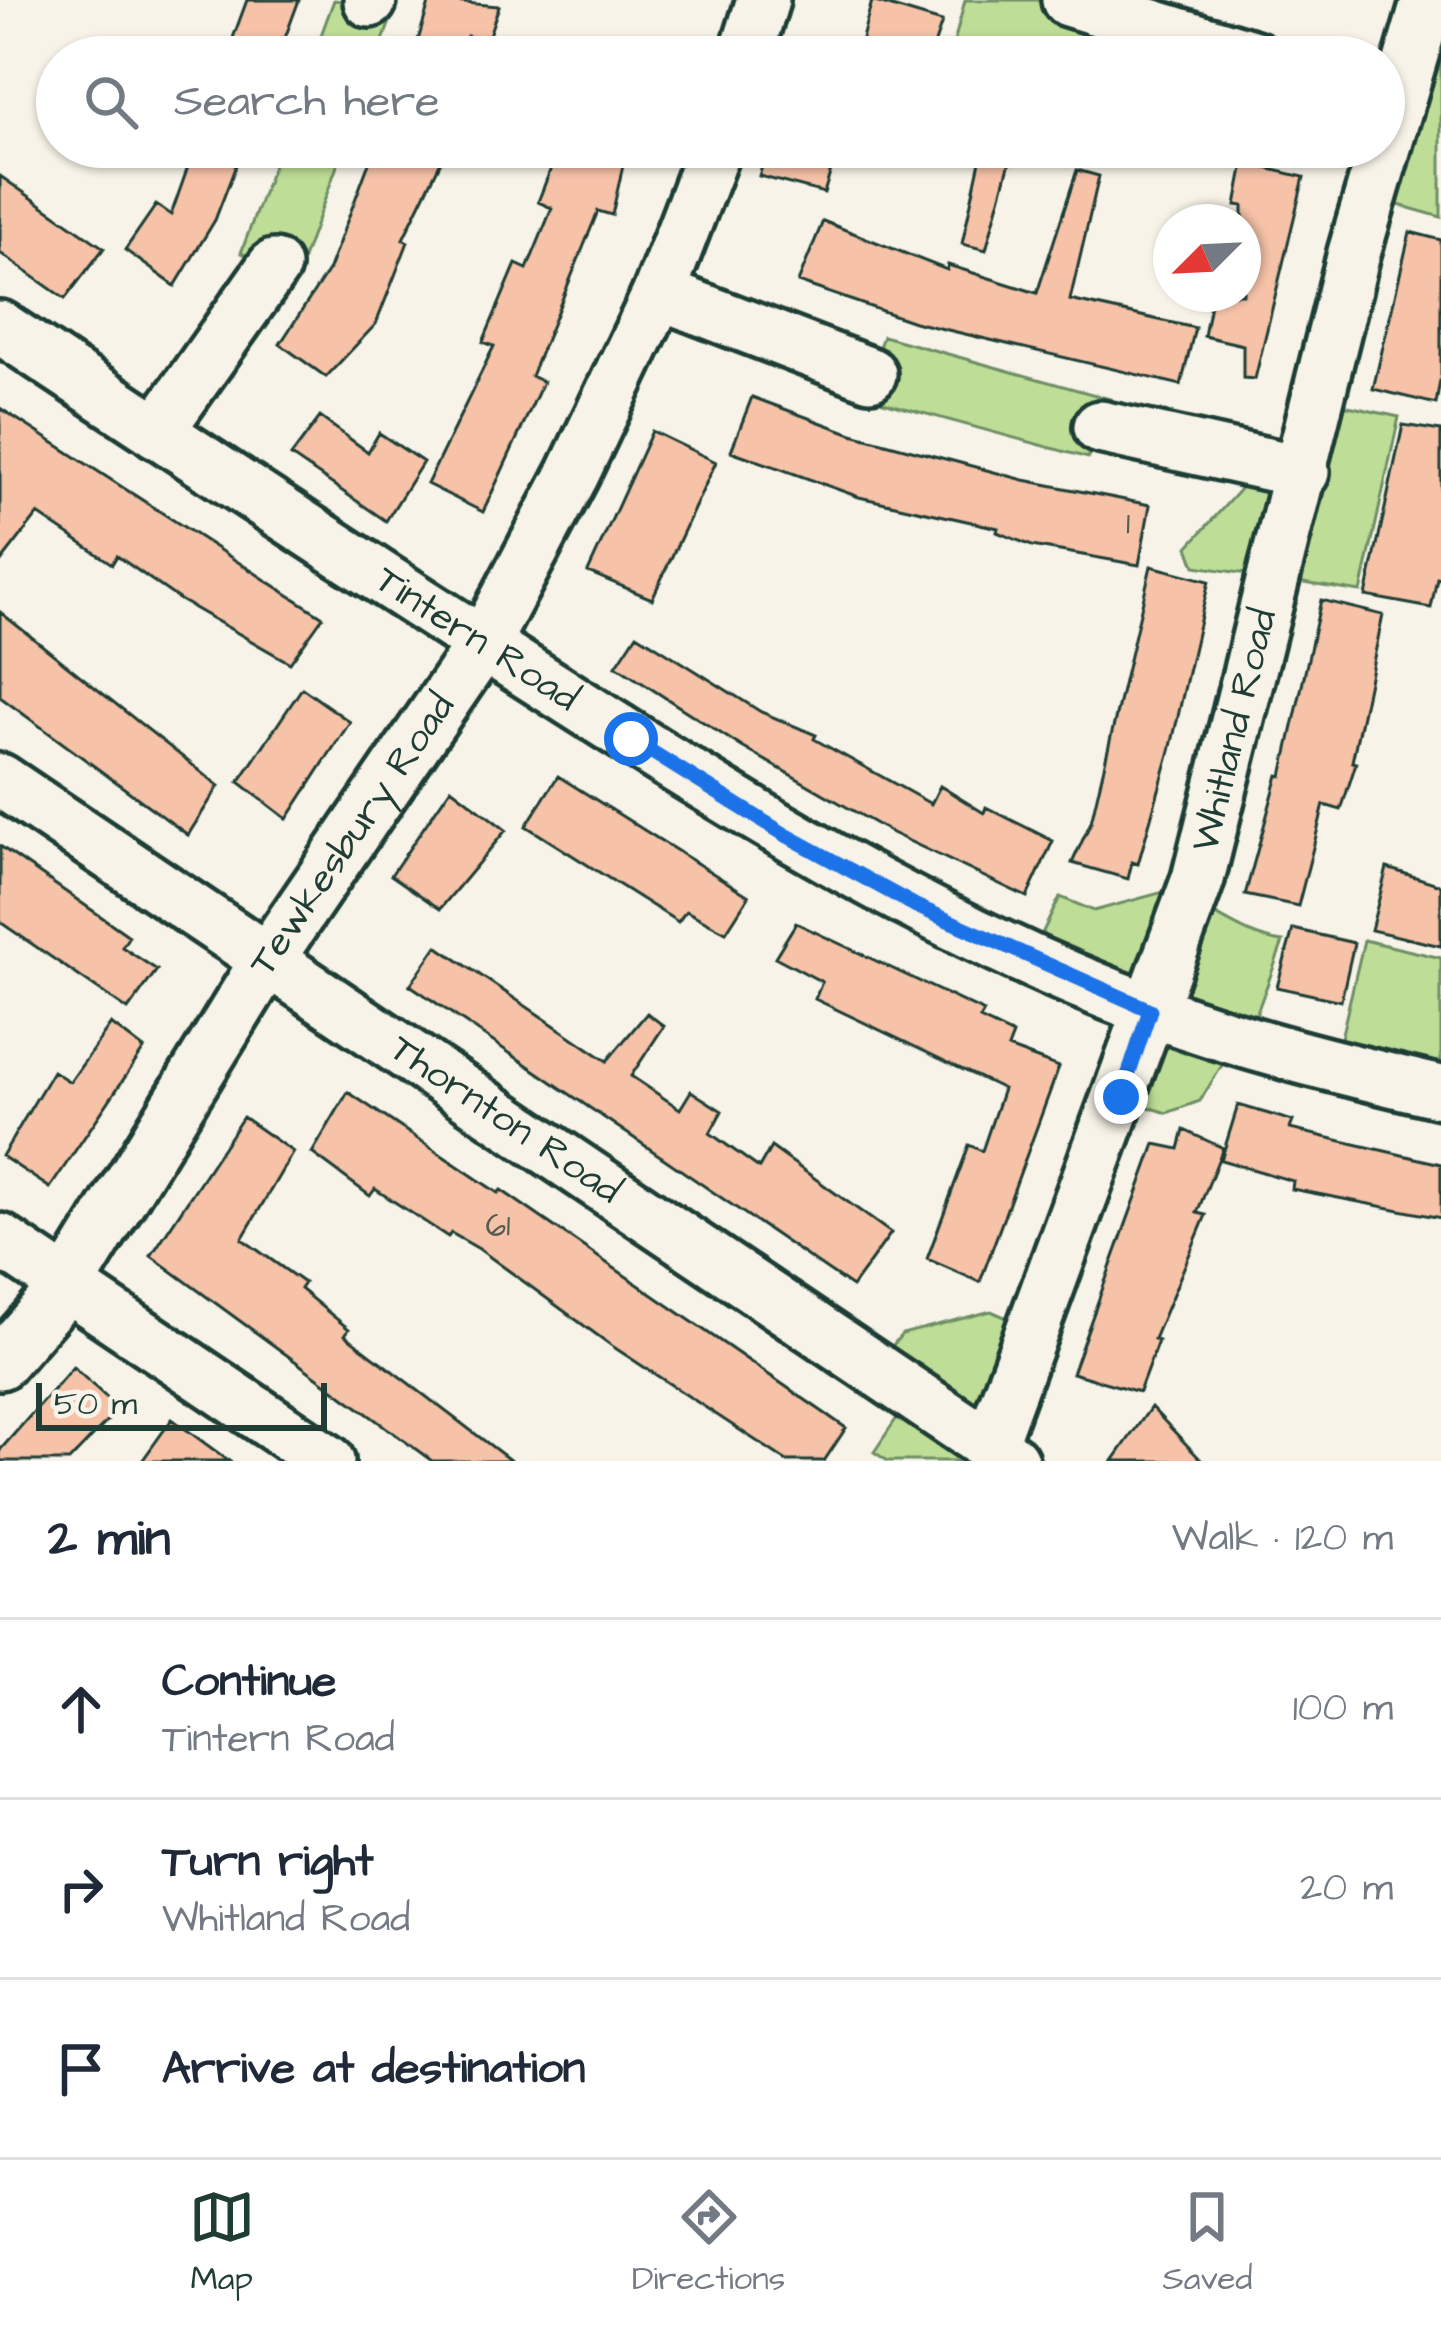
<!DOCTYPE html>
<meta charset="utf-8">
<style>
:root{--surface:#fff;--page:#f6f6f7;--text:#1f2937;--muted:#747a83;--line:#e0e1e3;--accent:#1f3d34}
body{margin:0;font-family:"Architects Daughter",sans-serif;background:var(--page);color:var(--text)}
.compass{position:absolute;left:1153px;top:204px;width:108px;height:108px;border-radius:50%;background:var(--surface);box-shadow:0 3px 9px #0004;rotate:246deg}
.scale{position:absolute;left:36px;bottom:30px;width:291px;box-sizing:border-box;padding-left:12px;border:6px solid #1f3d34;border-top:0;font-size:33px;line-height:42px;white-space:nowrap;color:#1f3d34;-webkit-text-stroke:9px #f7f3e8;paint-order:stroke}
.stop{position:absolute;width:36px;height:36px;margin:-27px;border:9px solid #1a73e8;border-radius:50%;background:#fff}
.stop.end{background:#1a73e8;border-color:#fff;box-shadow:0 3px 12px #0008}
.list{margin:0;padding:0;list-style:none}
h2{display:flex;justify-content:space-between;align-items:center;height:156px;margin:0;padding:0 48px;font-size:51px}
h2 small{font-size:39px;font-weight:400;color:var(--muted)}
.list li{display:grid;grid-template-columns:78px 1fr auto;gap:36px;align-items:center;box-sizing:border-box;height:180px;padding:0 48px;border-top:3px solid var(--line)}
.list b{display:block;font-size:45px;white-space:nowrap}
.list p{margin:0;font-size:39px;white-space:nowrap;color:var(--muted)}
.list em{font-size:39px;font-style:normal;color:var(--muted)}
.icon{flex:none;width:66px;height:66px;fill:none;stroke:currentColor;stroke-width:2;stroke-linecap:round;stroke-linejoin:round}
.map{position:relative;flex:none;width:1441px;height:1461px;overflow:hidden}
.search{position:absolute;background:var(--surface);box-shadow:0 3px 9px #0004;left:36px;right:36px;top:36px;height:132px;display:flex;align-items:center;gap:30px;box-sizing:border-box;padding:0 42px;border-radius:66px;color:var(--muted);font-size:45px}
.sheet{height:696px;background:var(--surface)}
nav{display:flex;justify-content:space-around;align-items:center;box-sizing:border-box;height:168px;border-top:3px solid var(--line);background:var(--surface);font-size:33px;color:var(--muted)}
nav a{display:grid;justify-items:center;gap:6px}
nav .on{color:var(--accent)}
.map>svg:first-child{display:block}
.green{fill:#bede97;stroke:#6e8e66;stroke-width:3}
.building{fill:#f6c2a8;stroke:#1f3d34;stroke-width:3}
.lines{fill:none;stroke-linecap:round;stroke-linejoin:round}
.minor-casing{stroke:#1f3d34;stroke-width:60}
.minor{stroke:#f7f3e8;stroke-width:51}
.route{stroke:#1a73e8;stroke-width:15}
.labels{text-anchor:middle;dominant-baseline:central;stroke-width:9;stroke-linejoin:round;paint-order:stroke}
.number-label{font-size:33px;fill:#555e51}
.street-label{font-size:39px;fill:#1f3d34;stroke:#f7f3e8}
</style>
<div class="map">
<svg width="1441" height="1461" viewBox="0 0 1441 1461">
<rect width="100%" height="100%" fill="#f7f3e8"/>
<filter id="ink" filterUnits="userSpaceOnUse"><feTurbulence type="fractalNoise" baseFrequency=".00833" numOctaves="2"/><feDisplacementMap in="SourceGraphic" scale="24" xChannelSelector="R" yChannelSelector="G"/><feConvolveMatrix kernelMatrix="1 2 1 2 8 2 1 2 1" color-interpolation-filters="sRGB"/></filter>
<g filter="url(#ink)">
<path class="green" d="M 334,0 L 395,8 L 377,57 L 313,57 Z
M 965,0 L 1068,0 L 1149,25 L 1140,57 L 970,57 L 952,51 Z
M 1441,22 L 1441,217 L 1370,197 Z
M 280,147 L 344,147 L 297,275 L 241,253 Z
M 883,336 L 1110,399 L 1088,458 L 861,396 Z
M 1320,400 L 1399,417 L 1361,592 L 1195,566 L 1188,547 Z
M 1167,891 C 1207,904 1240,937 1283,942 L 1246,1042 L 1227,1057 L 1200,1101 L 1167,1113 L 1121,1098 L 1150,1010 L 1030,958 L 1060,897 L 1094,911 Z
M 1364,940 L 1441,958 L 1441,1092 L 1334,1068 Z
M 991,1311 L 1028,1327 L 984,1434 L 878,1363 L 902,1334 Z
M 913,1394 L 1010,1461 L 888,1461 L 874,1452 Z"/>
<path class="building" d="M 247,0 L 299,0 L 278,57 L 226,57 Z
M 430,0 L 499,6 L 487,41 L 467,36 L 460,57 L 413,57 Z
M 872,1 L 942,22 L 930,57 L 857,57 Z
M 195,147 L 243,147 L 215,220 L 175,286 L 125,250 L 156,205 L 171,215 Z
M 375,147 L 448,147 L 403,239 L 408,242 L 376,324 L 326,377 L 280,344 L 329,269 Z
M 559,147 L 627,147 L 612,215 L 598,211 L 531,376 L 543,382 L 483,512 L 427,484 L 494,346 L 483,342 L 516,264 L 527,269 L 552,208 L 538,202 Z
M 768,147 L 838,147 L 824,193 L 759,176 Z
M 983,147 L 1014,147 L 986,250 L 962,244 Z
M 1244,163 L 1304,177 L 1255,379 L 1243,378 L 1243,345 L 1204,336 L 1212,294 L 1243,294 L 1243,206 L 1236,205 Z
M 1077,170 L 1099,176 L 1070,300 L 1195,328 L 1181,385 L 914,322 L 798,282 L 823,221 L 947,270 L 948,265 L 1037,293 Z
M 0,176 L 104,248 L 65,299 L 0,253 Z
M 1410,232 L 1441,240 L 1441,375 L 1436,404 L 1373,389 Z
M 752,397 L 852,434 L 1024,480 L 1150,505 L 1139,565 L 1032,546 L 997,532 L 998,528 L 859,497 L 731,451 Z
M 0,408 L 323,617 L 290,663 L 180,600 L 117,556 L 112,564 L 38,514 L 0,563 Z
M 320,417 L 368,452 L 379,433 L 423,462 L 386,521 L 291,456 Z
M 1403,425 L 1441,431 L 1441,579 L 1437,578 L 1431,608 L 1366,596 Z
M 652,431 L 716,462 L 652,599 L 588,572 Z
M 1151,566 L 1209,581 L 1170,751 L 1138,864 L 1132,862 L 1128,879 L 1072,863 L 1091,822 Z
M 1321,600 L 1383,615 L 1352,762 L 1356,763 L 1341,810 L 1324,805 L 1298,906 L 1245,895 L 1278,775 L 1282,776 Z
M 0,612 L 219,786 L 188,835 L 0,697 Z
M 637,634 L 761,712 L 816,735 L 814,739 L 931,804 L 940,786 L 984,813 L 986,807 L 1053,841 L 1027,897 L 892,833 L 742,747 L 616,666 Z
M 302,688 L 350,722 L 287,819 L 239,782 Z
M 558,776 L 749,896 L 726,932 L 686,911 L 678,922 L 526,826 Z
M 451,788 L 506,830 L 440,909 L 391,875 Z
M 0,846 L 129,936 L 122,947 L 157,970 L 128,1010 L 0,922 Z
M 1387,868 L 1441,885 L 1441,946 L 1371,930 Z
M 796,923 L 984,1012 L 980,1019 L 1013,1035 L 1008,1048 L 1059,1067 L 980,1282 L 927,1259 L 969,1145 L 982,1151 L 1003,1089 L 815,999 L 822,982 L 775,957 Z
M 1293,929 L 1354,943 L 1341,1001 L 1277,987 Z
M 437,946 L 607,1061 L 647,1013 L 664,1026 L 631,1076 L 680,1109 L 691,1091 L 722,1111 L 710,1133 L 759,1168 L 771,1147 L 891,1233 L 852,1287 L 410,985 Z
M 111,1024 L 144,1049 L 50,1188 L 2,1156 L 53,1071 L 70,1082 Z
M 348,1092 L 498,1193 L 501,1190 L 846,1428 L 824,1461 L 787,1461 L 612,1346 L 479,1249 L 451,1233 L 448,1237 L 375,1189 L 370,1196 L 312,1153 Z
M 1238,1105 L 1293,1121 L 1290,1129 L 1441,1164 L 1441,1218 L 1292,1189 L 1293,1181 L 1221,1160 Z
M 243,1117 L 293,1152 L 242,1239 L 304,1283 L 300,1289 L 349,1329 L 345,1335 L 511,1461 L 432,1461 L 151,1256 Z
M 1184,1130 L 1223,1148 L 1197,1213 L 1206,1215 L 1154,1339 L 1158,1341 L 1139,1392 L 1072,1373 L 1155,1144 L 1179,1149 Z
M 73,1367 L 119,1409 L 69,1461 L 0,1461 L 0,1450 Z
M 1151,1407 L 1202,1461 L 1113,1461 Z
M 172,1419 L 229,1461 L 142,1461 Z"/>
<g class="lines">
<defs>
<g id="minor">
<path d="M 1068,0 L 1254,57"/>
<path d="M 370,1 L 370,0"/>
<path d="M 745,57 L 763,0"/>
<path d="M 659,293 L 870,374"/>
<path id="s1" d="M 0,327 C 174,443 348,557 524,670 C 725,799 928,928 1153,1011 C 1248,1046 1343,1069 1441,1092"/>
<path d="M 1100,427 L 1303,472"/>
<path d="M 157,432 L 274,266"/>
<path id="s2" d="M 0,780 L 1012,1461"/>
<path d="M 0,1240 L 328,1461"/>
<path id="s3" d="M 0,1363 L 67,1286 L 267,960 L 483,644 L 573,474 L 659,293 L 715,147"/>
<path id="s4" d="M 990,1445 L 1198,879 L 1354,253 L 1428,0"/>
</g>
</defs>
<use href="#minor" class="minor-casing"/>
<use href="#minor" class="minor"/>
</g>
</g>
<g class="lines" filter="url(#ink)">
<path class="route" d="M 631,739 L 784,834 L 916,906 L 1150,1010 L 1121,1097"/>
</g>
<g class="labels">
<g class="number-label">
<text x="1128" y="524">1</text>
<text x="498" y="1226">61</text>
</g>
<g class="street-label">
<text stroke="none"><textPath href="#s1" startOffset="570">Tintern Road</textPath></text>
<text stroke="none"><textPath href="#s4" startOffset="756">Whitland Road</textPath></text>
<text stroke="none"><textPath href="#s3" startOffset="636">Tewkesbury Road</textPath></text>
<text stroke="none"><textPath href="#s2" startOffset="609">Thornton Road</textPath></text>
</g>
</g>
</svg>
<svg class="compass" viewBox="-18 -18 36 36"><path d="M0-13l5 13h-10z" fill="#e53935"/><path d="M0 13l5-13h-10z" fill="#747a83"/></svg>
<div class="scale">50 m</div>
<div class="stop" style="left:631px;top:739px"></div>
<div class="stop end" style="left:1121px;top:1097px"></div>
<div class="search"><svg class="icon" aria-label="search" viewBox="0 0 24 24"><circle cx="10" cy="10" r="6"/><path d="M15 15l6 6"/></svg>Search here</div>
</div>
<section class="sheet">
<h2>2 min<small>Walk · 120 m</small></h2>
<ul class="list">
<li><svg class="icon" aria-label="ahead" viewBox="0 0 24 24"><path d="M12 20V5M6 11l6-6 6 6"/></svg><div><b>Continue</b><p>Tintern Road</p></div><em>100 m</em></li>
<li><svg class="icon" aria-label="right" viewBox="0 0 24 24"><path d="M7 20v-9h11M14 6l5 5-5 5"/></svg><div><b>Turn right</b><p>Whitland Road</p></div><em>20 m</em></li>
<li><svg class="icon" aria-label="arrive" viewBox="0 0 24 24"><path d="M6 21V4h12l-3 4 3 4H6"/></svg><div><b>Arrive at destination</b></div></li>
</ul>
</section>
<nav>
<a class="on"><svg class="icon" aria-label="map" viewBox="0 0 24 24"><path d="M3 6l6-2 6 2 6-2v14l-6 2-6-2-6 2zM9 4v14M15 6v14"/></svg>Map</a>
<a><svg class="icon" aria-label="directions" viewBox="0 0 24 24"><path d="M12 3l9 9-9 9-9-9zM9 14v-3h6M13 9l2 2-2 2"/></svg>Directions</a>
<a><svg class="icon" aria-label="saved" viewBox="0 0 24 24"><path d="M7 4h10v16l-5-4-5 4z"/></svg>Saved</a>
</nav>
